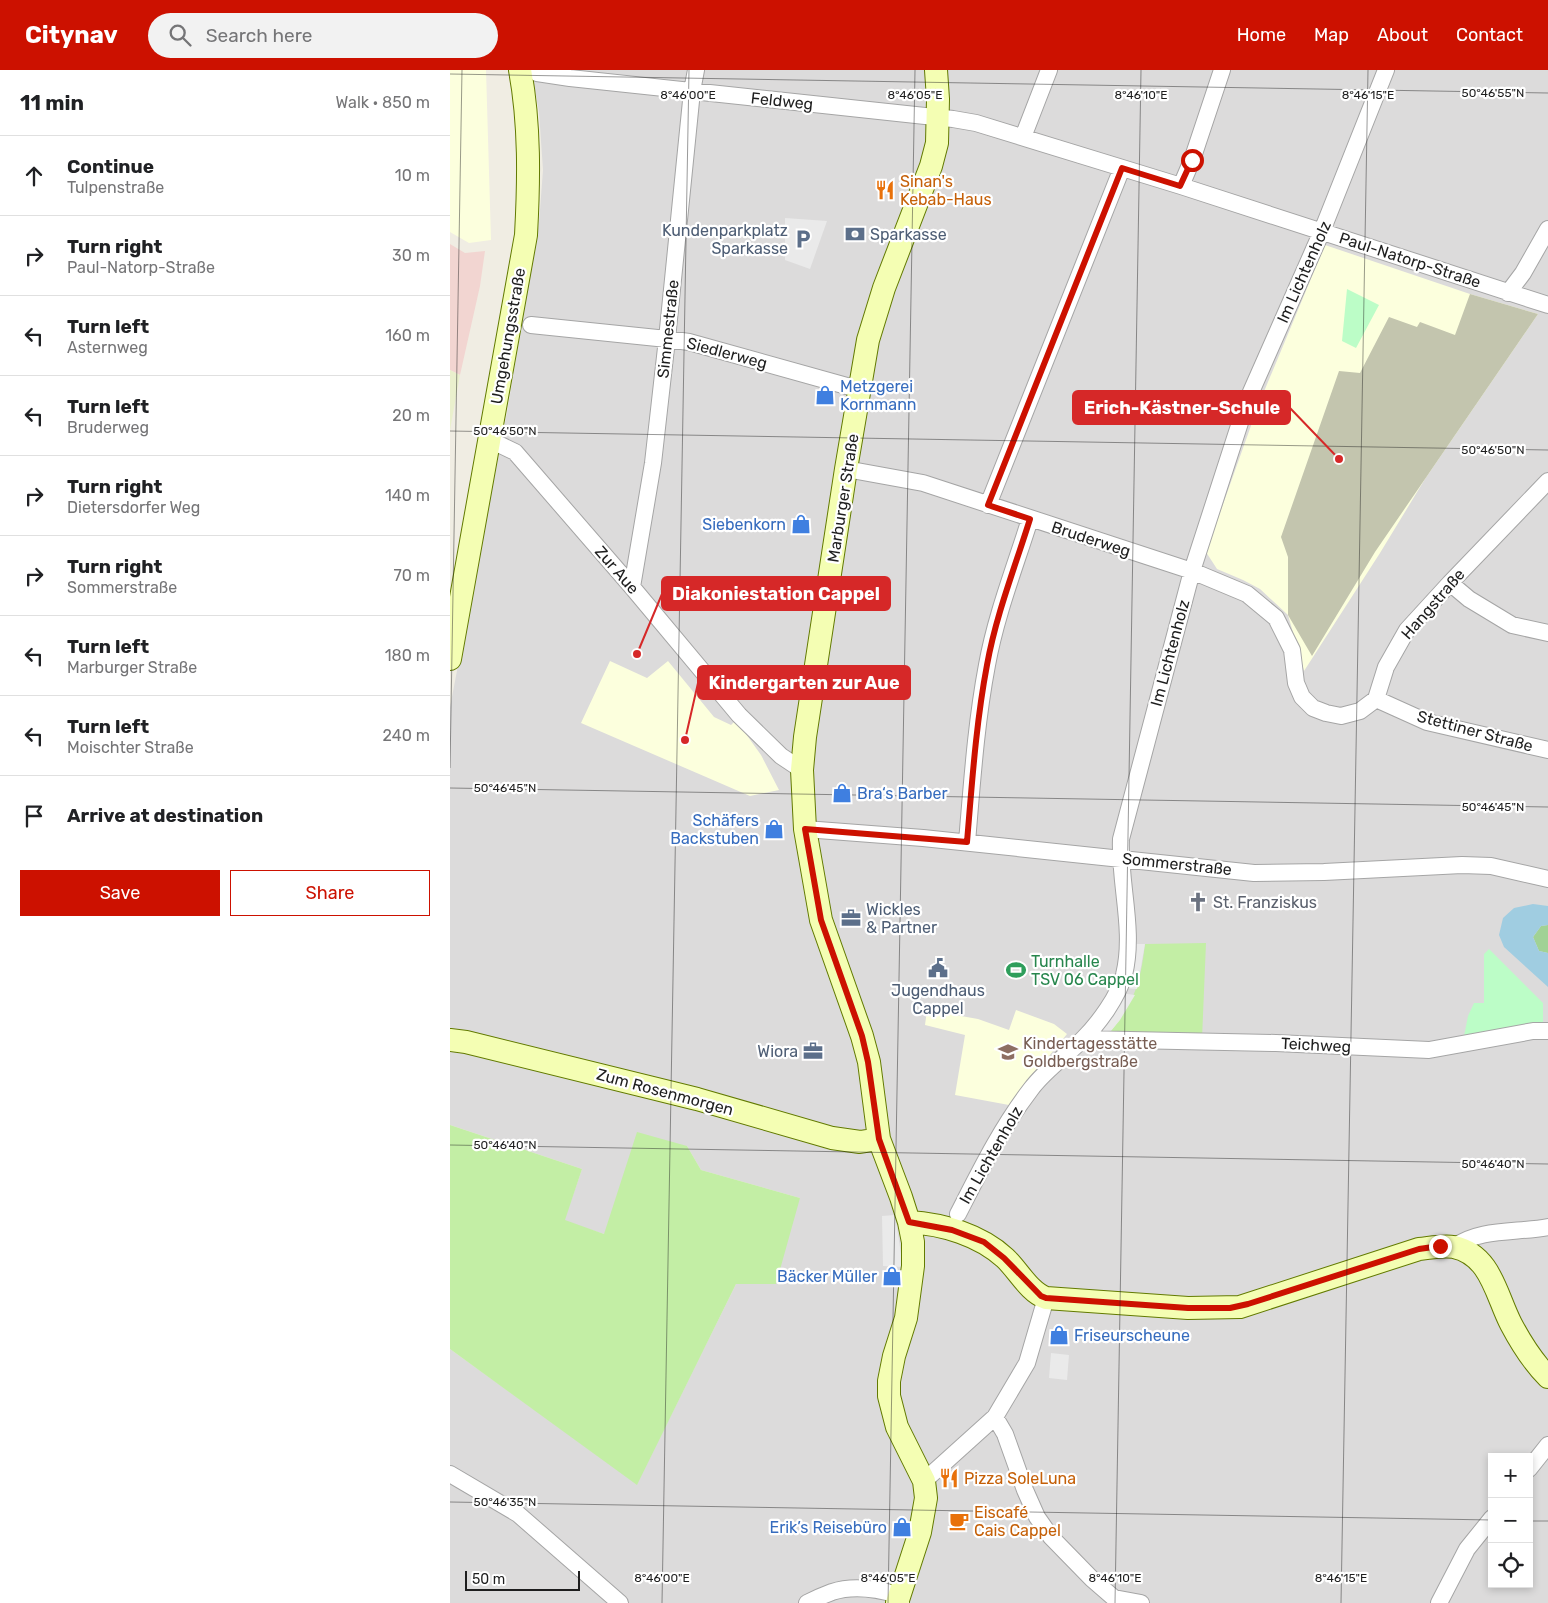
<!DOCTYPE html>
<meta charset="utf-8">
<style>
:root{--surface:#fff;--page:#f2f2f2;--text:#202124;--muted:#757577;--line:#e0e0e0;--accent:#c10}
body{margin:0;font-family:Rubik,sans-serif;background:var(--page);color:var(--text)}
.controls{position:absolute;right:15px;bottom:15px;display:grid;overflow:hidden;border-radius:0px;box-shadow:0 2px 8px #0003}
.controls button{width:45px;height:45px;display:grid;place-items:center;padding:0;border:0;border-bottom:1px solid var(--line);background:var(--surface);color:var(--text);font:25px sans-serif}
.scale{position:absolute;left:15px;bottom:12px;width:115px;box-sizing:border-box;padding-left:5px;border:2px solid #1e1e1e;border-top:0;font-size:14px;line-height:18px;white-space:nowrap;color:#1e1e1e;-webkit-text-stroke:4px #fff;paint-order:stroke}
.stop{position:absolute;width:15px;height:15px;margin:-11px;border:4px solid #c10;border-radius:50%;background:#fff}
.stop.end{background:#c10;border-color:#fff;box-shadow:0 1px 5px #0008}
.list{margin:0;padding:0;list-style:none}
h2{display:flex;justify-content:space-between;align-items:center;height:65px;margin:0;padding:0 20px;font-size:21px}
h2 small{font-size:16px;font-weight:400;color:var(--muted)}
.list li{display:grid;grid-template-columns:32px 1fr auto;gap:15px;align-items:center;box-sizing:border-box;height:80px;padding:0 20px;border-top:1px solid var(--line)}
.list b{display:block;font-size:19px;white-space:nowrap}
.list p{margin:0;font-size:16px;white-space:nowrap;color:var(--muted)}
.list em{font-size:16px;font-style:normal;color:var(--muted)}
.actions{display:flex;gap:10px;padding:15px 20px}
.actions a{flex:1;padding:11px 0;border:1px solid var(--accent);border-radius:0px;text-align:center;font-size:18px;color:var(--accent)}
.actions .main{background:var(--accent);color:#fff}
.icon{flex:none;width:28px;height:28px;fill:none;stroke:currentColor;stroke-width:2;stroke-linecap:round;stroke-linejoin:round}
.map{position:relative;flex:none;width:1098px;height:1533px;overflow:hidden}
header{display:flex;align-items:center;gap:30px;box-sizing:border-box;height:70px;padding:0 25px;background:var(--accent);color:#fff}
header strong{font-size:24px}
nav{display:flex;gap:28px;margin-inline-start:auto;font-size:18px}
.search{width:350px;height:45px;background:var(--page);display:flex;align-items:center;gap:12px;box-sizing:border-box;padding:0 18px;border-radius:28px;color:var(--muted);font-size:19px}
main{display:flex}
aside{flex:1;background:var(--surface)}
.map>svg:first-child{display:block}
.residential{fill:#dcdbdb;fill-rule:evenodd}
.commercial{fill:#f2d5d1}
.education{fill:#fcffdd}
.construction{fill:#c3c5ae}
.farmland{fill:#eaf0cd}
.grass{fill:#c3eea5}
.forest{fill:#a1d295}
.park{fill:#bcfdc7}
.parking{fill:#eaeaea}
.water{fill:#a0cde1}
.lines{fill:none;stroke-linecap:round;stroke-linejoin:round}
.street-casing{stroke:#a5a5a5;stroke-width:18}
.secondary-casing{stroke:#627a00;stroke-width:24}
.street{stroke:#fff;stroke-width:16}
.secondary{stroke:#f4feb3;stroke-width:22}
.route{stroke:#c10;stroke-width:6}
.ticks{fill:none;stroke:#1e1e1e;stroke-width:1;stroke-opacity:0.45}
.labels{text-anchor:middle;dominant-baseline:central;stroke-width:4.5;stroke-linejoin:round;paint-order:stroke}
.street-label{font-size:16px;fill:#1e1e1e;stroke:#fff}
.food-label{font-size:16px;fill:#c56008;stroke:#fff;text-anchor:start}
.service-label{font-size:16px;fill:#4e5e75;stroke:#fff;text-anchor:end}
.shop-label{font-size:16px;fill:#366cbe;stroke:#fff;text-anchor:end}
.worship-label{font-size:16px;fill:#5b616d;stroke:#fff;text-anchor:start}
.leisure-label{font-size:16px;fill:#27864d;stroke:#fff;text-anchor:start}
.education-label{font-size:16px;fill:#785e54;stroke:#fff;text-anchor:start}
.ticks-label{font-size:12px;text-anchor:middle;fill:#1e1e1e;stroke:#fff;stroke-width:4.5;stroke-linejoin:round;paint-order:stroke}
.leader{fill:none;stroke:#d62828;stroke-width:2}
.callout-dot{fill:#d62828;stroke:#fff;stroke-width:2}
.callout{fill:#d62828;stroke:#d62828;stroke-width:2}
.callout-label{font-size:18px;text-anchor:middle;font-weight:bold;fill:#fff}
</style>
<header>
<strong>Citynav</strong>
<div class="search"><svg class="icon" aria-label="search" viewBox="0 0 24 24"><circle cx="10" cy="10" r="6"/><path d="M15 15l6 6"/></svg>Search here</div>
<nav><a>Home</a><a>Map</a><a>About</a><a>Contact</a></nav>
</header>
<main>
<aside>
<h2>11 min<small>Walk · 850 m</small></h2>
<ul class="list">
<li><svg class="icon" aria-label="ahead" viewBox="0 0 24 24"><path d="M12 20V5M6 11l6-6 6 6"/></svg><div><b>Continue</b><p>Tulpenstraße</p></div><em>10 m</em></li>
<li><svg class="icon" aria-label="right" viewBox="0 0 24 24"><path d="M7 20v-9h11M14 6l5 5-5 5"/></svg><div><b>Turn right</b><p>Paul-Natorp-Straße</p></div><em>30 m</em></li>
<li><svg class="icon" aria-label="left" viewBox="0 0 24 24"><path d="M17 20v-9H6M10 6l-5 5 5 5"/></svg><div><b>Turn left</b><p>Asternweg</p></div><em>160 m</em></li>
<li><svg class="icon" aria-label="left" viewBox="0 0 24 24"><path d="M17 20v-9H6M10 6l-5 5 5 5"/></svg><div><b>Turn left</b><p>Bruderweg</p></div><em>20 m</em></li>
<li><svg class="icon" aria-label="right" viewBox="0 0 24 24"><path d="M7 20v-9h11M14 6l5 5-5 5"/></svg><div><b>Turn right</b><p>Dietersdorfer Weg</p></div><em>140 m</em></li>
<li><svg class="icon" aria-label="right" viewBox="0 0 24 24"><path d="M7 20v-9h11M14 6l5 5-5 5"/></svg><div><b>Turn right</b><p>Sommerstraße</p></div><em>70 m</em></li>
<li><svg class="icon" aria-label="left" viewBox="0 0 24 24"><path d="M17 20v-9H6M10 6l-5 5 5 5"/></svg><div><b>Turn left</b><p>Marburger Straße</p></div><em>180 m</em></li>
<li><svg class="icon" aria-label="left" viewBox="0 0 24 24"><path d="M17 20v-9H6M10 6l-5 5 5 5"/></svg><div><b>Turn left</b><p>Moischter Straße</p></div><em>240 m</em></li>
<li><svg class="icon" aria-label="arrive" viewBox="0 0 24 24"><path d="M6 21V4h12l-3 4 3 4H6"/></svg><div><b>Arrive at destination</b></div></li>
</ul>
<div class="actions"><a class="main">Save</a><a>Share</a></div>
</aside>
<div class="map">
<svg width="1098" height="1533" viewBox="0 0 1098 1533">
<rect width="100%" height="100%" fill="#f0ede3"/>
<path class="residential" d="M 81,0 L 1098,0 L 1098,1533 L 0,1533 L 0,1279 L 187,1414 L 286,1214 L 350,1128 L 251,1100 L 237,1076 L 154,1164 L 114,1151 L 132,1099 L 0,1055 L 0,637 L 57,342 L 89,153 L 93,100 L 89,42 ZM 1042,1387 L 1079,1387 L 1079,1514 L 1042,1514 Z"/>
<path class="commercial" d="M 0,174 L 15,183 L 35,181 L 30,216 L 10,305 L 0,300 Z"/>
<path class="education" d="M 0,0 L 36,0 L 41,170 L 19,173 L 0,162 Z
M 875,175 L 1020,224 L 1088,244 L 975,409 L 930,483 L 854,601 L 838,545 L 810,519 L 793,510 L 767,499 L 756,482 L 808,336 Z
M 160,591 L 197,608 L 218,591 L 264,647 L 281,655 L 286,650 L 311,685 L 329,720 L 300,726 L 131,653 Z
M 477,940 L 528,949 L 559,960 L 566,940 L 604,954 L 617,964 L 559,1035 L 505,1025 L 515,965 L 475,955 Z"/>
<path class="construction" d="M 1020,224 L 1088,244 L 925,482 L 862,586 L 838,545 L 838,487 L 831,467 L 889,301 L 910,303 L 939,247 L 967,257 L 970,252 L 1005,265 Z"/>
<path class="farmland" d="M 0,300 L 10,305 L 0,360 Z"/>
<path class="grass" d="M 756,873 L 752,969 L 656,967 C 684,933 690,916 695,874 Z
M 0,1055 L 132,1099 L 115,1150 L 154,1164 L 187,1062 L 237,1076 L 251,1100 L 350,1128 L 326,1214 L 286,1214 L 187,1415 L 0,1279 Z"/>
<path class="forest" d="M 1098,855 L 1098,883 L 1089,881 L 1083,867 L 1091,856 Z"/>
<path class="park" d="M 897,219 L 929,235 L 906,278 L 892,271 Z
M 1039,879 L 1093,933 L 1093,952 L 1014,966 L 1018,946 L 1024,933 L 1034,933 L 1034,884 Z"/>
<path class="parking" d="M 335,148 L 377,151 L 360,199 L 335,190 Z
M 679,874 L 695,874 L 687,919 L 672,918 Z
M 670,923 L 685,925 L 670,950 L 656,967 L 642,961 Z
M 445,1145 L 453,1197 L 433,1196 L 432,1146 Z
M 601,1283 L 619,1285 L 617,1310 L 599,1308 Z"/>
<path class="water" d="M 1083,834 L 1098,836 L 1098,855 L 1091,856 L 1083,867 L 1089,881 L 1098,883 L 1098,917 L 1054,877 L 1049,865 L 1053,848 L 1064,838 Z"/>
<g class="lines">
<defs>
<path id="street" d="M 87,3 L 120,8 L 503,49 L 526,53 L 731,116 L 1098,235
M 573,67 L 599,0
M 731,116 L 742,90 L 772,0
M 1058,223 L 1073,203 L 1098,159
M 81,255 L 217,269 L 239,272 L 411,320
M 40,370 L 65,382 L 182,517 L 289,645 L 331,686 L 352,700
M 396,399 L 473,413 L 742,501 L 797,524 L 826,548 L 842,580 L 846,613 L 852,627 L 863,638 L 876,643 L 891,646 L 910,641 L 926,629 L 936,597 L 957,560 L 1000,513 L 1098,411
M 538,435 L 672,98
M 1000,513 L 1019,529 L 1062,555 L 1098,563
M 182,517 L 203,393 L 217,269 L 242,21 L 246,0
M 926,629 L 977,652 L 1098,680
M 355,759 L 473,768 L 804,803 L 874,802 L 1012,795 L 1041,796 L 1098,809
M 517,772 C 522,713 526,653 537,595 C 546,545 565,497 580,449
M 633,969 L 826,973 L 979,980 L 1083,961 L 1098,961
M 508,1144 C 530,1101 551,1058 581,1019 C 596,999 615,987 633,969 C 649,953 668,927 674,905 C 685,860 669,814 671,769 L 742,501 L 797,331 L 872,161 L 936,0
M 1004,1177 C 1030,1158 1067,1163 1098,1157
M 545,1347 L 555,1364 L 575,1420 L 587,1447 L 601,1467 L 642,1509 L 664,1528 L 666,1533
M 1079,1399 L 1098,1375
M 0,1404 L 68,1444 L 170,1533
M 474,1411 L 545,1347 L 577,1293 L 596,1228
M 664,1528 L 691,1533
M 357,1533 C 365,1529 374,1525 382,1522 C 403,1515 428,1519 448,1525 L 451,1533
M 989,1533 L 1017,1479 L 1042,1448"/>
<path id="secondary" d="M 0,589 L 76,165 C 79,110 80,55 70,0
M 0,970 L 16,972 L 247,1029 L 382,1068 L 410,1072 L 429,1069
M 459,1152 C 493,1154 530,1165 555,1188 C 568,1200 579,1222 596,1228 L 738,1238 L 790,1237 L 969,1179 C 980,1178 993,1175 1004,1177 C 1041,1185 1046,1225 1061,1254 C 1071,1273 1083,1292 1098,1307
M 447,1533 L 470,1462 L 476,1428 L 474,1411 L 447,1357 L 439,1326 L 439,1311 L 444,1286 L 456,1248 L 463,1196 L 463,1172 L 459,1152 L 451,1127 L 429,1069 L 419,992 L 412,966 L 371,850 L 355,759 L 352,700 L 355,667 L 396,399 L 418,270 L 434,218 L 481,96 L 487,73 L 488,29 L 486,0"/>
</defs>
<use href="#street" class="street-casing"/>
<use href="#secondary" class="secondary-casing"/>
<use href="#street" class="street"/>
<use href="#secondary" class="secondary"/>
</g>
<g class="lines">
<path class="route" d="M 742,90 L 730,116 L 672,98 L 538,435 L 580,449 C 565,497 546,545 537,595 C 526,653 522,713 517,772 L 355,759 L 371,850 L 412,966 L 418,992 L 429,1069 L 459,1152 L 502,1160 L 534,1172 L 554,1188 L 591,1226 L 596,1228 L 738,1238 L 780,1238 L 798,1234 L 969,1179 L 990,1176"/>
</g>
<path class="ticks" d="M 0,4 L 1098,23M 0,361 L 1098,380M 0,698 L 12,0M 0,718 L 1098,737M 0,1075 L 1098,1094M 0,1432 L 1042,1450M 1079,1451 L 1098,1451M 212,1533 L 239,0M 438,1533 L 465,0M 665,1533 L 691,0M 891,1533 L 918,0"/>
<defs>
<symbol id="restaurant-bare" viewBox="-9 -9 18 18"><path d="M-5-6h1v4h1v-4h1v4h1v-4h1v5L-1.5 .5V6h-2V.5L-5-1ZM5-6V6H3V1.5H1.5Q1.5-4 5-6Z" fill="#e8710a" stroke="#fff" stroke-width="2.5" paint-order="stroke"/></symbol>
<symbol id="bank-bare" viewBox="-9 -9 18 18"><path d="M-6-4H6V4H-6ZM0-2.3a2.3 2.3 0 1 0 0 4.6a2.3 2.3 0 1 0 0-4.6Z" fill="#5c6f8a" stroke="#fff" stroke-width="2.5" paint-order="stroke"/></symbol>
<symbol id="parking-bare" viewBox="-9 -9 18 18"><path d="M-3.5-5.5H1a3.5 3.5 0 0 1 0 7H-1V5.5H-3.5ZM-1-3.4V-.6H.8a1.4 1.4 0 0 0 0-2.8Z" fill="#5c6f8a" stroke="#fff" stroke-width="2.5" paint-order="stroke"/></symbol>
<symbol id="shop-bare" viewBox="-9 -9 18 18"><path d="M-5-2.5h2.3a2.7 3.5 0 0 1 5.4 0H5L5.5 6h-11ZM-1.5-2.5h3a1.5 2.3 0 0 0-3 0Z" fill="#3f7fe0" stroke="#fff" stroke-width="2.5" paint-order="stroke"/></symbol>
<symbol id="church-bare" viewBox="-9 -9 18 18"><path d="M-1.2-6h2.4v3.5h3.3v2.4h-3.3V6h-2.4V-.1h-3.3v-2.4h3.3Z" fill="#6b7280" stroke="#fff" stroke-width="2.5" paint-order="stroke"/></symbol>
<symbol id="office-bare" viewBox="-9 -9 18 18"><path d="M-6-3h4V-5.5h4V-3h4V5H-6ZM-1-4.5V-3h2v-1.5ZM-6 0V1H6V0Z" fill="#5c6f8a" stroke="#fff" stroke-width="2.5" paint-order="stroke"/></symbol>
<symbol id="civic-bare" viewBox="-9 -9 18 18"><path d="M-.6-6.5H3V-4.5H.6V-3L4-1V1h2V6H-6V1h2V-1L-.6-3ZM-1.2 2.5V6h2.4V2.5Z" fill="#5c6f8a" stroke="#fff" stroke-width="2.5" paint-order="stroke"/></symbol>
<symbol id="stadium-bare" viewBox="-9 -9 18 18"><path d="M0-5a6.5 5 0 1 0 0 10a6.5 5 0 1 0 0-10ZM-3.5-1.8h7v3.6h-7Z" fill="#2e9e5b" stroke="#fff" stroke-width="2.5" paint-order="stroke"/></symbol>
<symbol id="school-bare" viewBox="-9 -9 18 18"><path d="M0-5L7-2L0 1L-7-2ZM-4 1L0 2.5L4 1V4Q0 6-4 4Z" fill="#8d6e63" stroke="#fff" stroke-width="2.5" paint-order="stroke"/></symbol>
<symbol id="cafe-bare" viewBox="-9 -9 18 18"><path d="M-5.5-4.5H6V0H3Q3 3.5 0 3.5H-2.5Q-5.5 3.5-5.5 0ZM3-3.2v2h1.7v-2ZM-6 4.5H4V6H-6Z" fill="#e8710a" stroke="#fff" stroke-width="2.5" paint-order="stroke"/></symbol>
</defs>
<g fill-rule="evenodd">
<use href="#restaurant-bare" x="421" y="106" width="28" height="28"/>
<use href="#bank-bare" x="391" y="150" width="28" height="28"/>
<use href="#parking-bare" x="339" y="155" width="28" height="28"/>
<use href="#shop-bare" x="361" y="311" width="28" height="28"/>
<use href="#shop-bare" x="337" y="440" width="28" height="28"/>
<use href="#shop-bare" x="378" y="709" width="28" height="28"/>
<use href="#shop-bare" x="310" y="745" width="28" height="28"/>
<use href="#church-bare" x="734" y="818" width="28" height="28"/>
<use href="#office-bare" x="387" y="834" width="28" height="28"/>
<use href="#civic-bare" x="474" y="884" width="28" height="28"/>
<use href="#stadium-bare" x="552" y="886" width="28" height="28"/>
<use href="#office-bare" x="349" y="967" width="28" height="28"/>
<use href="#school-bare" x="544" y="968" width="28" height="28"/>
<use href="#shop-bare" x="428" y="1192" width="28" height="28"/>
<use href="#shop-bare" x="595" y="1251" width="28" height="28"/>
<use href="#restaurant-bare" x="485" y="1394" width="28" height="28"/>
<use href="#cafe-bare" x="495" y="1437" width="28" height="28"/>
<use href="#shop-bare" x="438" y="1443" width="28" height="28"/>
</g>
<g class="labels">
<g class="street-label">
<text transform="translate(332 31) rotate(6)">Feldweg</text>
<text transform="translate(960 190) rotate(18)">Paul-Natorp-Straße</text>
<text transform="translate(854 202) rotate(-66)">Im Lichtenholz</text>
<text transform="translate(218 259) rotate(-84)">Simmestraße</text>
<text transform="translate(58 266) rotate(-80)">Umgehungsstraße</text>
<text transform="translate(277 283) rotate(15)">Siedlerweg</text>
<text transform="translate(393 428) rotate(-81)">Marburger Straße</text>
<text transform="translate(641 469) rotate(18)">Bruderweg</text>
<text transform="translate(167 500) rotate(49)">Zur Aue</text>
<text transform="translate(983 534) rotate(-49)">Hangstraße</text>
<text transform="translate(720 583) rotate(-75)">Im Lichtenholz</text>
<text transform="translate(1025 661) rotate(15)">Stettiner Straße</text>
<text transform="translate(727 794) rotate(6)">Sommerstraße</text>
<text transform="translate(866 975) rotate(3)">Teichweg</text>
<text transform="translate(215 1022) rotate(15)">Zum Rosenmorgen</text>
<text transform="translate(541 1085) rotate(-60)">Im Lichtenholz</text>
</g>
<g class="food-label">
<text x="450" y="111">Sinan's<tspan x="450" dy="18">Kebab-Haus</tspan></text>
<text x="514" y="1408">Pizza SoleLuna</text>
<text x="524" y="1442">Eiscafé<tspan x="524" dy="18">Cais Cappel</tspan></text>
</g>
<g class="service-label">
<text x="338" y="160">Kundenparkplatz<tspan x="338" dy="18">Sparkasse</tspan></text>
<text x="420" y="164" text-anchor="start">Sparkasse</text>
<text x="416" y="839" text-anchor="start">Wickles<tspan x="416" dy="18">&amp; Partner</tspan></text>
<text x="488" y="920" text-anchor="middle">Jugendhaus<tspan x="488" dy="18">Cappel</tspan></text>
<text x="348" y="981">Wiora</text>
</g>
<g class="shop-label">
<text x="390" y="316" text-anchor="start">Metzgerei<tspan x="390" dy="18">Kornmann</tspan></text>
<text x="336" y="454">Siebenkorn</text>
<text x="407" y="723" text-anchor="start">Bra‘s Barber</text>
<text x="309" y="750">Schäfers<tspan x="309" dy="18">Backstuben</tspan></text>
<text x="427" y="1206">Bäcker Müller</text>
<text x="624" y="1265" text-anchor="start">Friseurscheune</text>
<text x="437" y="1457">Erik’s Reisebüro</text>
</g>
<g class="worship-label">
<text x="763" y="832">St. Franziskus</text>
</g>
<g class="leisure-label">
<text x="581" y="891">Turnhalle<tspan x="581" dy="18">TSV 06 Cappel</tspan></text>
</g>
<g class="education-label">
<text x="573" y="973">Kindertagesstätte<tspan x="573" dy="18">Goldbergstraße</tspan></text>
</g>
</g>
<g class="ticks-label">
<text x="1043" y="27">50°46'55"N</text>
<text x="238" y="29">8°46'00"E</text>
<text x="465" y="29">8°46'05"E</text>
<text x="691" y="29">8°46'10"E</text>
<text x="918" y="29">8°46'15"E</text>
<text x="55" y="365">50°46'50"N</text>
<text x="1043" y="384">50°46'50"N</text>
<text x="55" y="722">50°46'45"N</text>
<text x="1043" y="741">50°46'45"N</text>
<text x="55" y="1079">50°46'40"N</text>
<text x="1043" y="1098">50°46'40"N</text>
<text x="55" y="1436">50°46'35"N</text>
<text x="212" y="1512">8°46'00"E</text>
<text x="438" y="1512">8°46'05"E</text>
<text x="665" y="1512">8°46'10"E</text>
<text x="891" y="1512">8°46'15"E</text>
</g>
<path class="leader" d="M889 389L840 338M187 584L212 524M235 670L248 613"/>
<g class="callout-dot">
<circle cx="889" cy="389" r="5"/>
<circle cx="187" cy="584" r="5"/>
<circle cx="235" cy="670" r="5"/>
</g>
<g class="callout">
<rect x="623" y="321" width="217" height="33" rx="5"/>
<rect x="212" y="507" width="228" height="33" rx="5"/>
<rect x="248" y="596" width="212" height="33" rx="5"/>
</g>
<g class="callout-label">
<text x="732" y="344">Erich-Kästner-Schule</text>
<text x="326" y="530">Diakoniestation Cappel</text>
<text x="354" y="619">Kindergarten zur Aue</text>
</g>
</svg>
<div class="controls">
<button>+</button>
<button>−</button>
<button><svg class="icon" aria-label="locate" viewBox="0 0 24 24"><circle cx="12" cy="12" r="6"/><path d="M12 2v4M12 18v4M2 12h4M18 12h4"/></svg></button>
</div>
<div class="scale">50 m</div>
<div class="stop" style="left:742px;top:90px"></div>
<div class="stop end" style="left:990px;top:1176px"></div>
</div>
</main>
